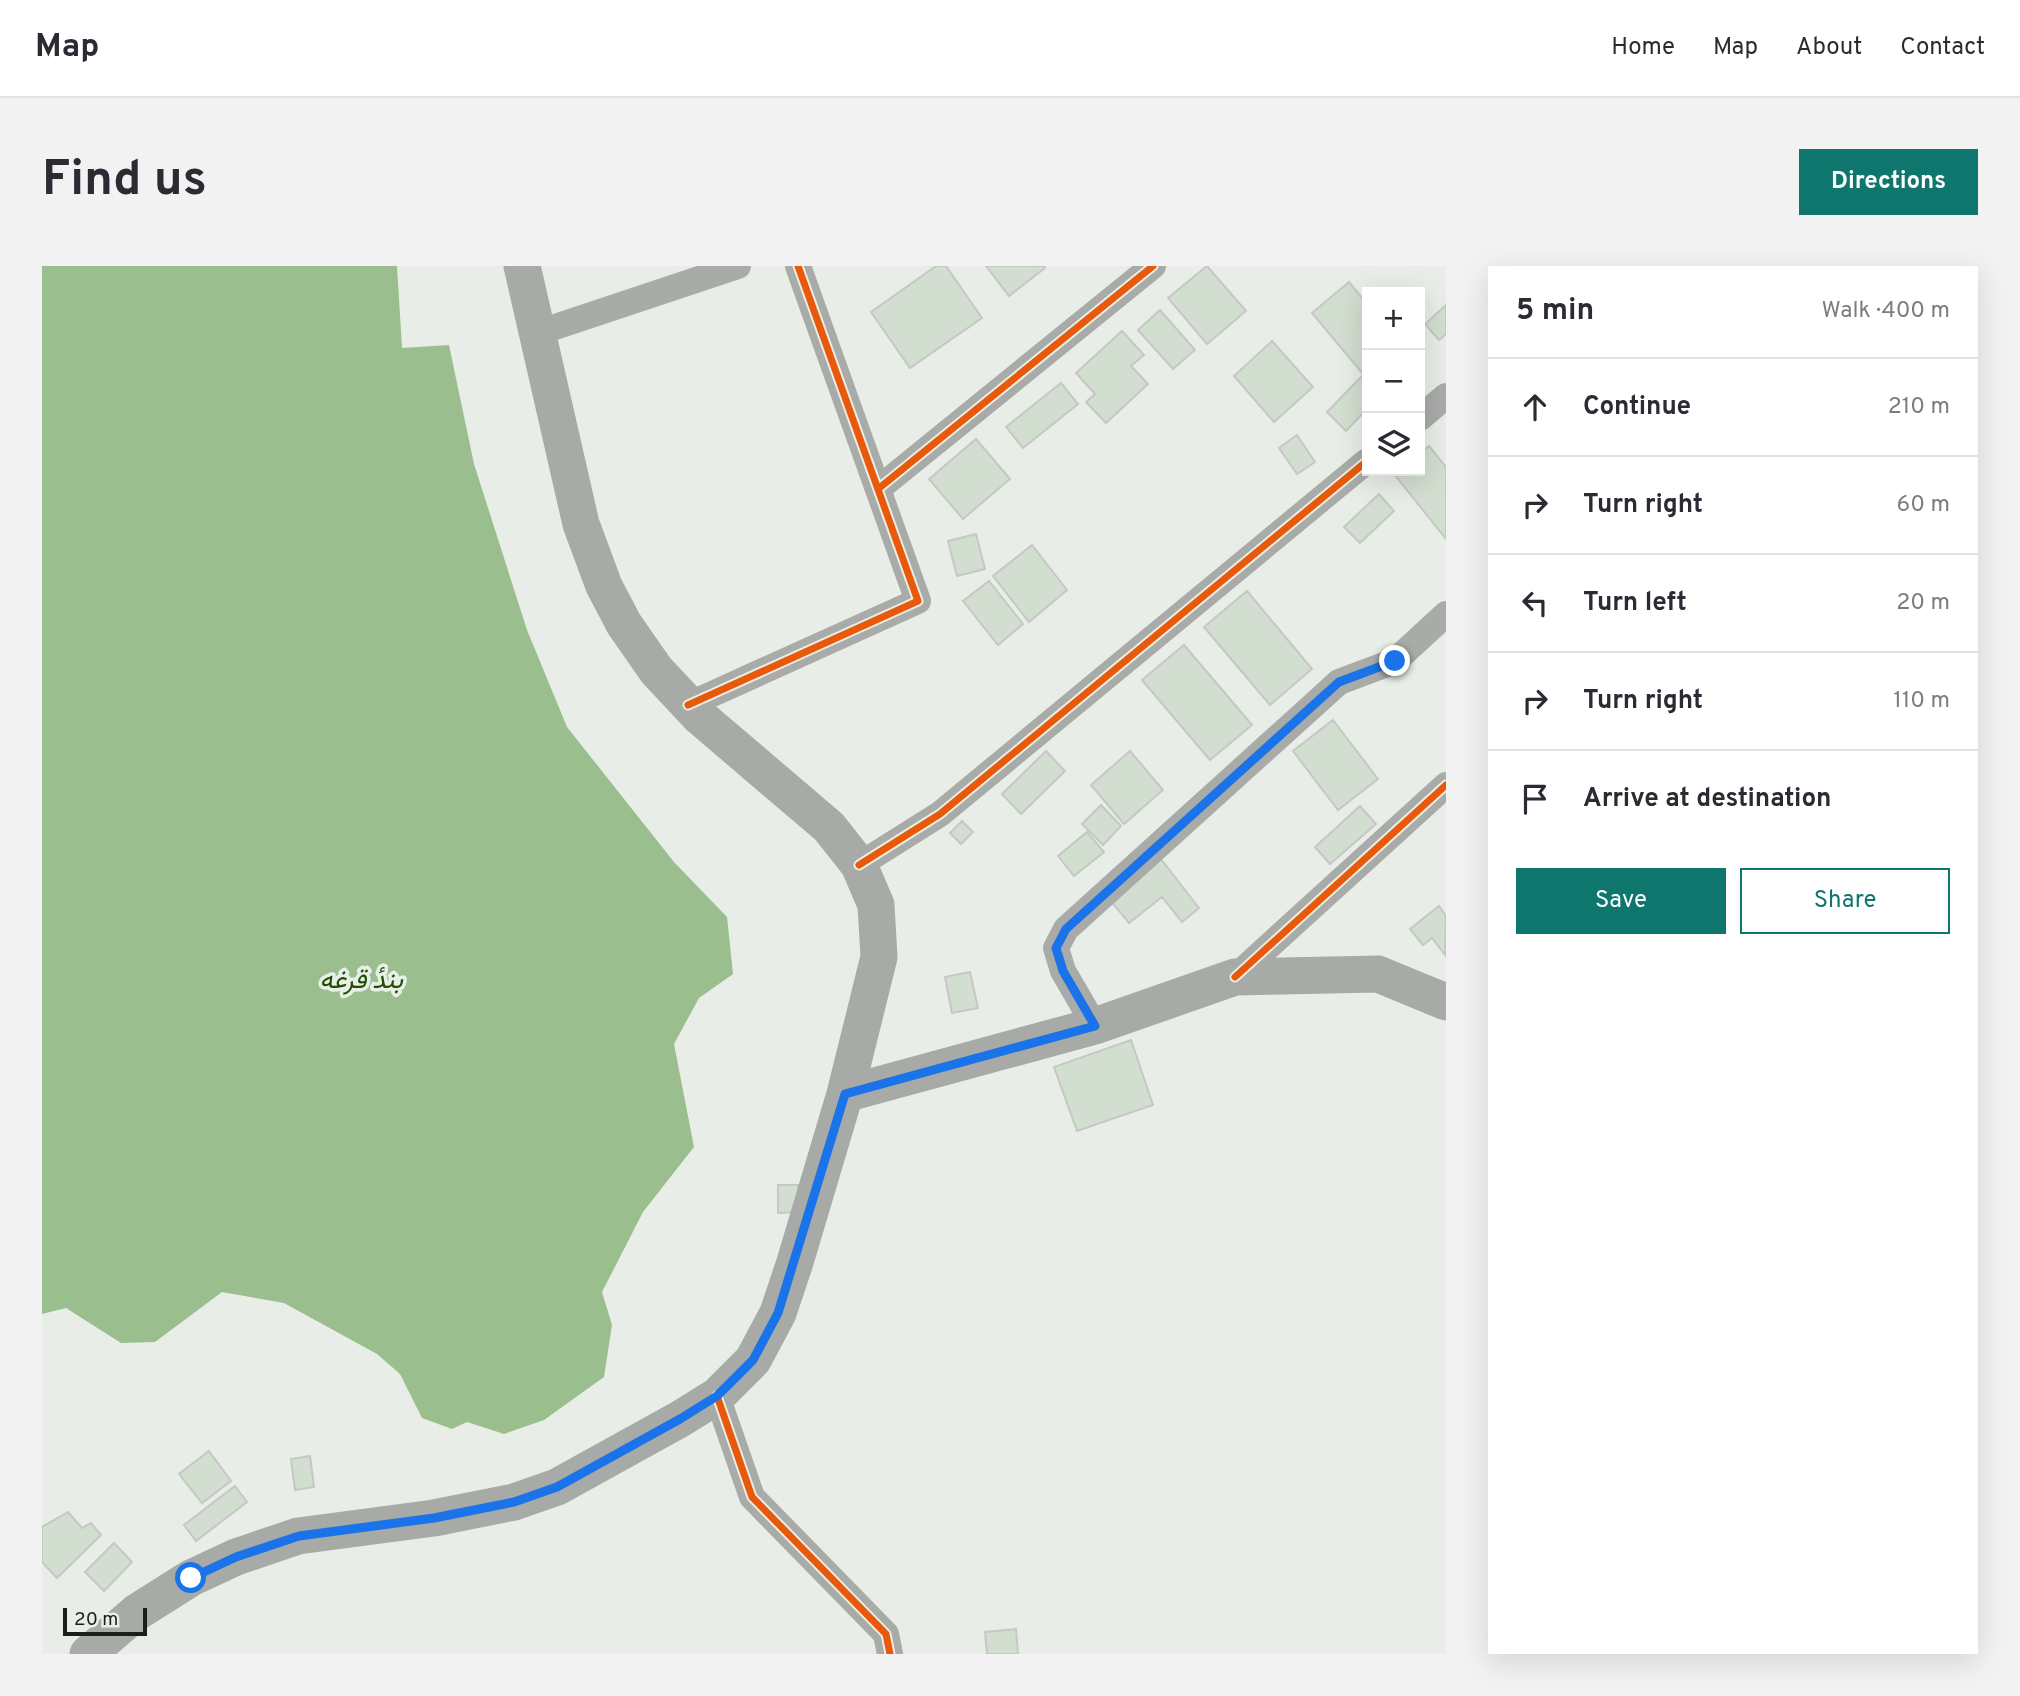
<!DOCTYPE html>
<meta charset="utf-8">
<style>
:root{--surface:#fff;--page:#f2f2f3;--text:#2b2b33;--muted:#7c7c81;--line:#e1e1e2;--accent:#0f766e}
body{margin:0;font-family:Overpass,Vazirmatn,sans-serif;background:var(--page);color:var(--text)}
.controls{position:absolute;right:21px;top:21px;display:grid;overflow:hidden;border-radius:0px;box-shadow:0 7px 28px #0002}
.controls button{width:63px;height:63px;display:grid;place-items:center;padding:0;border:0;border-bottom:2px solid var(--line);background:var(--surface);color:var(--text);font:35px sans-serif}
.scale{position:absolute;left:21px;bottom:18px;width:84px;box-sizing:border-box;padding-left:7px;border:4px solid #1c1e1b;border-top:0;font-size:19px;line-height:24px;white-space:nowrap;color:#1c1e1b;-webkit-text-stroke:5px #e8efe6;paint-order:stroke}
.stop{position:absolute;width:21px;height:21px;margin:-16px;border:5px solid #1a73e8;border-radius:50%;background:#fff}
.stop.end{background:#1a73e8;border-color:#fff;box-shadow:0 2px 7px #0008}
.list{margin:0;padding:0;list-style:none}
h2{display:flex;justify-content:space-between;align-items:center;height:91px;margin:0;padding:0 28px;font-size:30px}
h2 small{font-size:23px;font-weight:400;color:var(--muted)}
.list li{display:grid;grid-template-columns:46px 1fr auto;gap:21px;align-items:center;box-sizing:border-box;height:98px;padding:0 28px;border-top:2px solid var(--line)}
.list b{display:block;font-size:26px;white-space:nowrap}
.list em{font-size:23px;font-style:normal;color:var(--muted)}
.actions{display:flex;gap:14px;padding:21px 28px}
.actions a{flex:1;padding:16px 0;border:2px solid var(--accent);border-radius:0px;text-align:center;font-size:24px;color:var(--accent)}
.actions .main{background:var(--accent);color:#fff}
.icon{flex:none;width:38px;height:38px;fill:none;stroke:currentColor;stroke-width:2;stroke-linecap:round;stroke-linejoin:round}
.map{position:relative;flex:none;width:1404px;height:1388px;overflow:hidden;border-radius:0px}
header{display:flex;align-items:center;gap:42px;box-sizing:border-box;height:98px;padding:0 35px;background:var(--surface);border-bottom:2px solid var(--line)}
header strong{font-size:33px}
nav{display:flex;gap:38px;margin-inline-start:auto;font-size:24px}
.intro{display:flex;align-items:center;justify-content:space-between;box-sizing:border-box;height:168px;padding:0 42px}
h1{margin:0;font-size:49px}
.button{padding:18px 32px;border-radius:0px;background:var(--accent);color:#fff;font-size:24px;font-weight:700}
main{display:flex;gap:42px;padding:0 42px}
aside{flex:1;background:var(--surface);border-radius:0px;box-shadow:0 7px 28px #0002}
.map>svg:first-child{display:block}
.water{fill:#9bbe8e}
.building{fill:#d2decf;stroke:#c5c8c4;stroke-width:2}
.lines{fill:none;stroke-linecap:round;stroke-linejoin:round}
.minor{stroke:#a8aba7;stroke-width:26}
.secondary{stroke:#a8aaa7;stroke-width:37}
.cycleway-casing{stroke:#e8efe6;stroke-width:11}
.cycleway{stroke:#e8590c;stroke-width:7}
.route{stroke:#1a73e8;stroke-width:9}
.labels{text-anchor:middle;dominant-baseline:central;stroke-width:7;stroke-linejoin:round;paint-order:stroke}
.water-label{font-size:26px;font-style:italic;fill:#1f4d04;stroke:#e8efe6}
</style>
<header>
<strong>Map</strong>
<nav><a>Home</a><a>Map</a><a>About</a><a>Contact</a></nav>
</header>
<div class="intro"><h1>Find us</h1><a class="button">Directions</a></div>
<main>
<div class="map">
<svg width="1404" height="1388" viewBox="0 0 1404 1388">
<rect width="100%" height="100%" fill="#e9ede8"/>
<path class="water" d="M 0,0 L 355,0 L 360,82 L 407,79 L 432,198 L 485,364 L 525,461 L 632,596 L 685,651 L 691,708 L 657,732 L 632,778 L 652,881 L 601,946 L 560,1026 L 570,1059 L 562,1111 L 502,1154 L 462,1168 L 425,1156 L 410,1163 L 380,1152 L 358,1108 L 335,1088 L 242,1037 L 180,1026 L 113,1076 L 79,1077 L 24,1042 L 0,1048 Z"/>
<path class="building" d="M 894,0 L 904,0 L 940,52 L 868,102 L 829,46 Z
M 944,0 L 1002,0 L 1003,2 L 967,30 Z
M 1165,0 L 1204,45 L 1165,78 L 1126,32 Z
M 1307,16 L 1325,38 L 1325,104 L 1321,108 L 1270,47 Z
M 1404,39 L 1404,68 L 1397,74 L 1383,58 Z
M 1118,44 L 1153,84 L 1131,103 L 1096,64 Z
M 1080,65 L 1102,89 L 1089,100 L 1106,118 L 1064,157 L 1044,136 L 1053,128 L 1034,107 Z
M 1230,75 L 1271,121 L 1232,156 L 1192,110 Z
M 1320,110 L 1325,115 L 1325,143 L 1304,165 L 1285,146 Z
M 1019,117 L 1036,138 L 981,182 L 964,161 Z
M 1255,169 L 1273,196 L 1255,208 L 1237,182 Z
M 934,173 L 968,213 L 921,253 L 887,213 Z
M 1387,180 L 1404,201 L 1404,273 L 1352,208 L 1356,205 L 1378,205 L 1378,187 Z
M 1337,228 L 1352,245 L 1318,277 L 1302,261 Z
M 934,268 L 943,303 L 915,310 L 906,275 Z
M 990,279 L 1025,324 L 987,356 L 951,310 Z
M 947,315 L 981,358 L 956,379 L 921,335 Z
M 1205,325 L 1270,403 L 1228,439 L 1162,361 Z
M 1142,379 L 1210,459 L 1168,494 L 1100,414 Z
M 1291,454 L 1336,513 L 1296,544 L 1251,485 Z
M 1004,485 L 1023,505 L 979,548 L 960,528 Z
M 1088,485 L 1121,524 L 1082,558 L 1049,519 Z
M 1059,539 L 1079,560 L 1061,579 L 1040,558 Z
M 1318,540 L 1334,558 L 1288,598 L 1273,581 Z
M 920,555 L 931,566 L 919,578 L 908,567 Z
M 1045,566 L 1062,586 L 1032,610 L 1016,590 Z
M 1119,593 L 1157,642 L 1140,656 L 1120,631 L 1087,657 L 1068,634 Z
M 1397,640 L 1404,650 L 1403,689 L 1390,672 L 1381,679 L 1368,663 Z
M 928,706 L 936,742 L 910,747 L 903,711 Z
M 1089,774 L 1111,839 L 1035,865 L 1012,801 Z
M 736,919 L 756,919 L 756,946 L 736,947 Z
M 167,1185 L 189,1215 L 160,1237 L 137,1208 Z
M 268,1190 L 272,1221 L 253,1224 L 249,1193 Z
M 193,1220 L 205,1236 L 154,1275 L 142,1259 Z
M 26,1246 L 40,1262 L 49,1257 L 59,1269 L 15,1312 L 0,1296 L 0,1261 Z
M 72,1277 L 90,1296 L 62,1325 L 43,1306 Z
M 974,1363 L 976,1388 L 945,1388 L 943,1366 Z"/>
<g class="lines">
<path class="minor" d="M 495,67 L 696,0
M 1378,152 L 1404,130
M 836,223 L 1111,0
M 646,439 L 876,335 L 756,0
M 817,599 L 898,548 L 1325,195
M 1193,711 L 1404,519
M 1053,760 L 1021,705 L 1014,682 L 1024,663 L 1297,416 L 1353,395 L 1404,348
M 675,1130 L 710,1231 L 844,1368 L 848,1388"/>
<path class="secondary" d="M 803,828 L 1053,760 L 1193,711 L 1336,708 L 1404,736
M 46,1388 L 95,1346 L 149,1312 L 194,1291 L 256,1270 L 392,1252 L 472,1236 L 515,1221 L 638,1153 L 675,1130 L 711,1094 L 736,1047 L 753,996 L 803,828 L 837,691 L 834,639 L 817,599 L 787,561 L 658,451 L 614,404 L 582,358 L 562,320 L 539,258 L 480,0"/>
<defs>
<path id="cycleway" d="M 836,223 L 1111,0
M 646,439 L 876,335 L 756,0
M 817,599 L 898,548 L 1325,195
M 1193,711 L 1404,519
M 675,1130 L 710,1231 L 844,1368 L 848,1388"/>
</defs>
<use href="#cycleway" class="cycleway-casing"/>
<use href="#cycleway" class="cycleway"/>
</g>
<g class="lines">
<path class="route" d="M 149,1312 L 194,1291 L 257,1270 L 392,1252 L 472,1236 L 515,1221 L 638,1153 L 675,1130 L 711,1094 L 736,1047 L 803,828 L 1053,760 L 1021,705 L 1014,682 L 1024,663 L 1297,416 L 1353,395"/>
</g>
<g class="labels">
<g class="water-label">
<text x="319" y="715">بندٔ قرغه</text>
</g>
</g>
</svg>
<div class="controls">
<button>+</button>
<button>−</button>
<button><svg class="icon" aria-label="layers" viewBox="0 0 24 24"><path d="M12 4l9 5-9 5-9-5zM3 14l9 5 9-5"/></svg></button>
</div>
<div class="scale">20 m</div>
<div class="stop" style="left:149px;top:1312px"></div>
<div class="stop end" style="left:1353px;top:395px"></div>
</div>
<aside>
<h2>5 min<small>Walk · 400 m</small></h2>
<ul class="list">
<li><svg class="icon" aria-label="ahead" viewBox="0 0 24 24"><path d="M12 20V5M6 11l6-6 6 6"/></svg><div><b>Continue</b></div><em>210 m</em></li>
<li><svg class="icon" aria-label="right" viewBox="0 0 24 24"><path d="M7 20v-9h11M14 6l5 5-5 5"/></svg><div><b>Turn right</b></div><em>60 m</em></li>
<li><svg class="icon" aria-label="left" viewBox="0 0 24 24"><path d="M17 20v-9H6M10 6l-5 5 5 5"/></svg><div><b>Turn left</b></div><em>20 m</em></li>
<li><svg class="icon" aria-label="right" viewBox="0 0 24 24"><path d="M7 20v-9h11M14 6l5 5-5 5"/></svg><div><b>Turn right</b></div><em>110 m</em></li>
<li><svg class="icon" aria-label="arrive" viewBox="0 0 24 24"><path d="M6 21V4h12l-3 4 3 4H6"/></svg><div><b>Arrive at destination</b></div></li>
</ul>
<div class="actions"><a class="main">Save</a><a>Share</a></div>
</aside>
</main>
